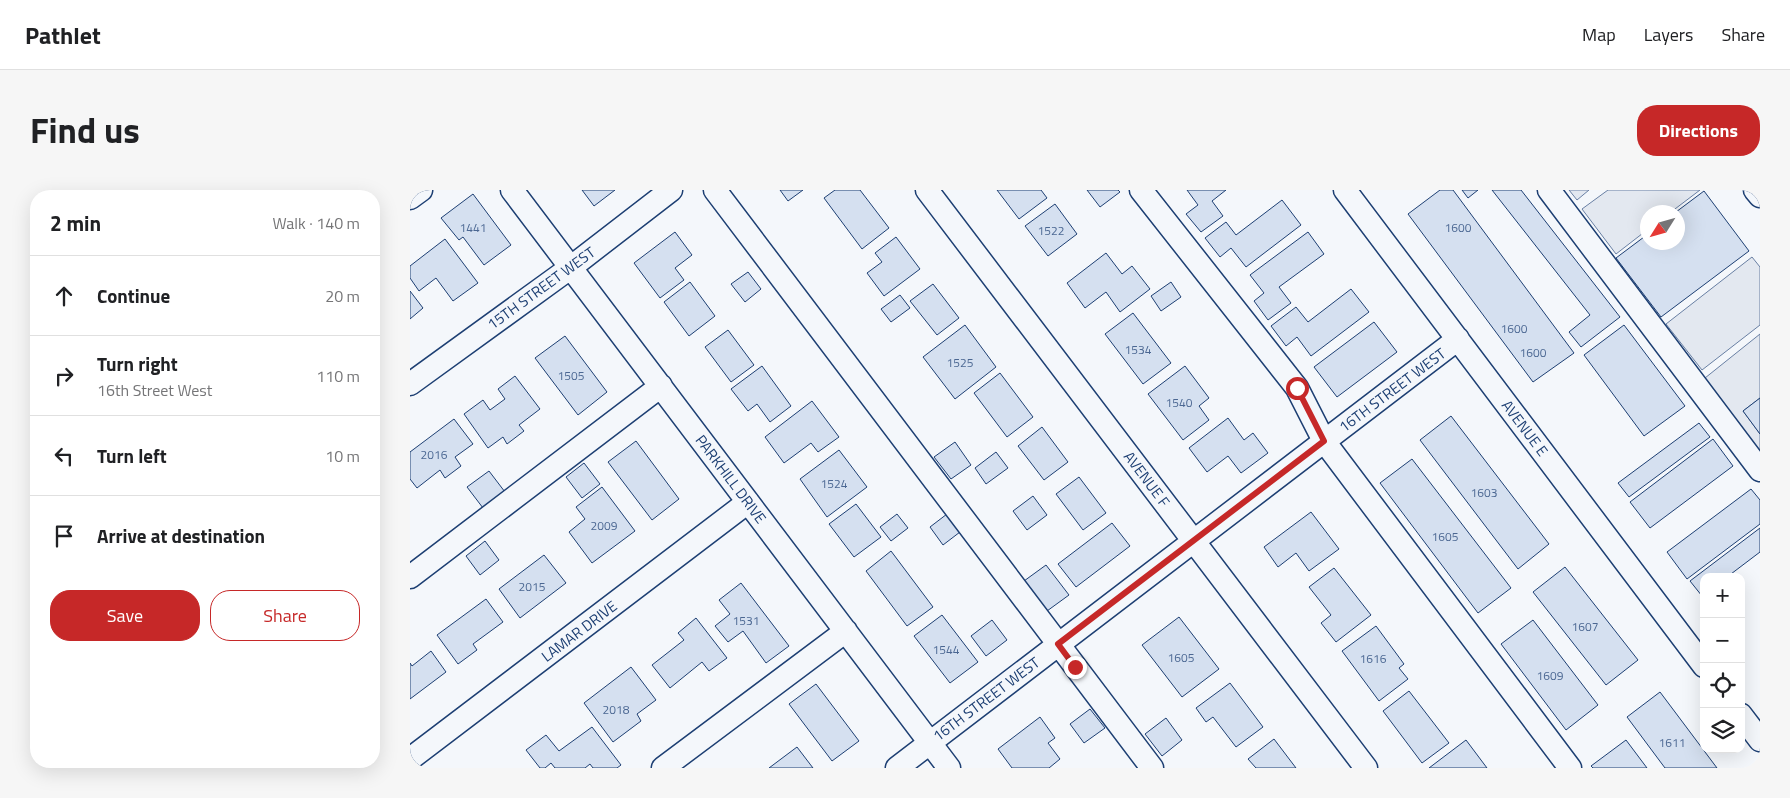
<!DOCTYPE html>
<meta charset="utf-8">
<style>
:root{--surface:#fff;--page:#f6f6f6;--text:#202124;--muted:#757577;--line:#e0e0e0;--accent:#c62828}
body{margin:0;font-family:"Titillium Web",sans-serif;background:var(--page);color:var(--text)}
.controls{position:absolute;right:15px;bottom:15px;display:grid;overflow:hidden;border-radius:10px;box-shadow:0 5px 20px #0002}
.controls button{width:45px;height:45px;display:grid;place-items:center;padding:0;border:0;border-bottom:1px solid var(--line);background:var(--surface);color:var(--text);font:25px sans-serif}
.compass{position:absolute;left:1230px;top:15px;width:45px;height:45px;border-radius:50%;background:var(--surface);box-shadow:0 5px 20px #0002;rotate:233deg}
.stop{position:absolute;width:15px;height:15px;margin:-11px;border:4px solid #c62828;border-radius:50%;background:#fff}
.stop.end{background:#c62828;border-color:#fff;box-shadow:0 1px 5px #0008}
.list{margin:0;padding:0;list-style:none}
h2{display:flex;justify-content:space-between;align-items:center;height:65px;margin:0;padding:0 20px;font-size:21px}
h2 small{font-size:16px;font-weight:400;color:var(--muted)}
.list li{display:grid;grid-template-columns:32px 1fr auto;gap:15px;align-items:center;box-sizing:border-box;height:80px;padding:0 20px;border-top:1px solid var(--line)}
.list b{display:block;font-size:19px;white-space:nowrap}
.list p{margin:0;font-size:16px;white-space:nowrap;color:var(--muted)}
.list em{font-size:16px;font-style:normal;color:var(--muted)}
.actions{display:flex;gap:10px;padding:15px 20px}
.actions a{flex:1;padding:11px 0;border:1px solid var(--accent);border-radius:20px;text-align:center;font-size:18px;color:var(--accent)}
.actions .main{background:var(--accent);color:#fff}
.icon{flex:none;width:28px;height:28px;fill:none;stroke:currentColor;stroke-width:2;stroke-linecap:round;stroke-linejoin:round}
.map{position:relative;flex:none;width:1350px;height:578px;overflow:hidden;border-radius:20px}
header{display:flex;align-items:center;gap:30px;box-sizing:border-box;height:70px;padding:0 25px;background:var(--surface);border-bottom:1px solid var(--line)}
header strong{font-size:24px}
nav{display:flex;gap:28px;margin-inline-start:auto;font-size:18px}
.intro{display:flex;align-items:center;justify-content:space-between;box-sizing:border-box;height:120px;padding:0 30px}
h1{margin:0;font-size:35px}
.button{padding:12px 22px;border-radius:20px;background:var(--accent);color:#fff;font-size:18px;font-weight:700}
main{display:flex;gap:30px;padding:0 30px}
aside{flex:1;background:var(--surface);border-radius:20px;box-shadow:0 5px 20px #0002}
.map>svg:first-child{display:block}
.parking{fill:#e3e8f0;stroke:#687fa3}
.building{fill:#d5e0f0;stroke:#1d3f73}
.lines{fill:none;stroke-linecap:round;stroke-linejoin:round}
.minor-casing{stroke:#1d3f73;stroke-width:25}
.minor{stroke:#f4f7fb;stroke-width:22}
.route{stroke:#c62828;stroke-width:6}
.labels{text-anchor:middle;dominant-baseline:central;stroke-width:4;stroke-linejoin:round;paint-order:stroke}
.number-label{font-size:12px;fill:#4b6792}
.street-label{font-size:15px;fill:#1d3f73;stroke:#f4f7fb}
</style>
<header>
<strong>Pathlet</strong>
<nav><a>Map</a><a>Layers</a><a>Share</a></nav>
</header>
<div class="intro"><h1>Find us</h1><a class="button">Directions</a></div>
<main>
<aside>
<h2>2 min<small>Walk · 140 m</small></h2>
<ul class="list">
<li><svg class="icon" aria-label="ahead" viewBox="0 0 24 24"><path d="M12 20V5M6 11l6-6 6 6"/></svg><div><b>Continue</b></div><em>20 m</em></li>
<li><svg class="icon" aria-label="right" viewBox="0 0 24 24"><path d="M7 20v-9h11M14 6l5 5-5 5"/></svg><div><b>Turn right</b><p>16th Street West</p></div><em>110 m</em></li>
<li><svg class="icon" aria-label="left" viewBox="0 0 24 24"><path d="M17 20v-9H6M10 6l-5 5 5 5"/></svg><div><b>Turn left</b></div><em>10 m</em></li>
<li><svg class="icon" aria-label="arrive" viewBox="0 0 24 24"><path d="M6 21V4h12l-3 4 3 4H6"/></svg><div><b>Arrive at destination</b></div></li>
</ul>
<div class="actions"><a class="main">Save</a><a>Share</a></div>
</aside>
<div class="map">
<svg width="1350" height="578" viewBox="0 0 1350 578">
<rect width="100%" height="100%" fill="#f4f7fb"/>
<path class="parking" d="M 1159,0 L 1179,0 L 1167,10 Z
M 1198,0 L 1290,0 L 1261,22 L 1238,22 L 1237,40 L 1206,64 L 1172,19 Z
M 1342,67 L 1350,77 L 1350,135 L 1292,180 L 1256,134 Z
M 1350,144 L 1350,208 L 1333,221 L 1350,244 L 1350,273 L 1290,192 Z"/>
<path class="building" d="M 172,0 L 205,0 L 184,16 Z
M 370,0 L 393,0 L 378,11 Z
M 425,0 L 450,0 L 479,38 L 452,59 L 414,8 Z
M 587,0 L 631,0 L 637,8 L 609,29 Z
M 677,0 L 708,0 L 710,2 L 690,17 Z
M 777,0 L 816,0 L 802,11 L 813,26 L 791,42 L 776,24 L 788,15 Z
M 1030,0 L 1043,0 L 1164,163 L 1123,192 L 998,24 Z
M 1052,0 L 1068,0 L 1058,8 Z
M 1082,0 L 1111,0 L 1210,127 L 1171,157 L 1159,142 L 1180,125 Z
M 1294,1 L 1339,61 L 1251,127 L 1206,68 L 1238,44 L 1238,52 L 1268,52 L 1266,22 Z
M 63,4 L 101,55 L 74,75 L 53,47 L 49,50 L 31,28 Z
M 872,10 L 891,35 L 836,77 L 821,58 L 810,67 L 795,48 L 816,32 L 826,45 Z
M 645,14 L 667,44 L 638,66 L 615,36 Z
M 265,42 L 282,65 L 265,78 L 274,90 L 250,108 L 224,73 Z
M 898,42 L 914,64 L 869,97 L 881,113 L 858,130 L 844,111 L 854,103 L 840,85 Z
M 486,47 L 510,79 L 474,106 L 457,83 L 472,72 L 465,63 Z
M 35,49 L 68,93 L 43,111 L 26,88 L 9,101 L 0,88 L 0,76 Z
M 696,63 L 712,84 L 722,76 L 740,99 L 710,122 L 696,102 L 675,118 L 657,93 Z
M 338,82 L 351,99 L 335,112 L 321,94 Z
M 280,92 L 305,126 L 279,146 L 254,112 Z
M 761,92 L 771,107 L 751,121 L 741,106 Z
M 523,94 L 549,128 L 527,145 L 500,111 Z
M 941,99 L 959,122 L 901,166 L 887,147 L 876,156 L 861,136 L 886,117 L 898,132 Z
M 0,101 L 13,118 L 0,129 Z
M 490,105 L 500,118 L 481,132 L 471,119 Z
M 723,123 L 761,173 L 733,194 L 695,144 Z
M 964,132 L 987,162 L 927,207 L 904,177 Z
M 555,135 L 586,177 L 545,209 L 513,167 Z
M 1214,135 L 1275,216 L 1234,246 L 1174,165 Z
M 318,140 L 344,175 L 321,192 L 295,157 Z
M 155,146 L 197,202 L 168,225 L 125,168 Z
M 352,176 L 381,216 L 360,232 L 347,214 L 338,221 L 321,199 Z
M 775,176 L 799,208 L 789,216 L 799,230 L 773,250 L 738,204 Z
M 590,183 L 623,227 L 597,247 L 564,203 Z
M 105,186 L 130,219 L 109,235 L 114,241 L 97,254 L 93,247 L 78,258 L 54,224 L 73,210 L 80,220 L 95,209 L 88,199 Z
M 1350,208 L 1350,244 L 1333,221 Z
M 402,211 L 429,247 L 408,262 L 401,253 L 374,273 L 355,247 Z
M 1041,226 L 1139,354 L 1108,379 L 1010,250 Z
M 818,228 L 834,250 L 843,243 L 858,263 L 831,283 L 818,266 L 797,282 L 779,258 Z
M 44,229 L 63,254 L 45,267 L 51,276 L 35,288 L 30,280 L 7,298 L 0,289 L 0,262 Z
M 1289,233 L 1300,247 L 1219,307 L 1208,293 Z
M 632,237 L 658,272 L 634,290 L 608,256 Z
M 1303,249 L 1323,276 L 1240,338 L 1220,312 Z
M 226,251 L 269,309 L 242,330 L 198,272 Z
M 545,252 L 561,275 L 541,289 L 524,267 Z
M 429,260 L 457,297 L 417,327 L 390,289 Z
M 586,262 L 598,278 L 576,294 L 565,278 Z
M 1002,269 L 1101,398 L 1068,423 L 970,293 Z
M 174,273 L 190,294 L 172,308 L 156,287 Z
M 79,281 L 95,302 L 73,318 L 57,297 Z
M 669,287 L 696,323 L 673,340 L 646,304 Z
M 192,297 L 225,341 L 182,373 L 159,342 L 175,329 L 166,317 Z
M 1341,299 L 1350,310 L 1350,334 L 1277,389 L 1257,362 Z
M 623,306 L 637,325 L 617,340 L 603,321 Z
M 446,314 L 471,347 L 444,367 L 419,334 Z
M 901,322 L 929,359 L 899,381 L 886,363 L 868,377 L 854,357 Z
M 487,324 L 498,338 L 481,351 L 470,337 Z
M 537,324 L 550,342 L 533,355 L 520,337 Z
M 702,333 L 720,356 L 666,397 L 648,374 Z
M 1350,338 L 1350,362 L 1317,387 L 1294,387 L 1294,404 L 1292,406 L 1280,391 Z
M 75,351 L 89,370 L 70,385 L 56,366 Z
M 481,361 L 523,417 L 497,436 L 456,381 Z
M 134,365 L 156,393 L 110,428 L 89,399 Z
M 636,375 L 659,405 L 637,421 L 614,391 Z
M 1155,377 L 1228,470 L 1196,495 L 1123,402 Z
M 924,378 L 961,425 L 926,452 L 911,433 L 921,425 L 899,397 Z
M 331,393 L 379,456 L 356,473 L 333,441 L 318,452 L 305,436 L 320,424 L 309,410 Z
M 76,409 L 93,432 L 63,454 L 67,460 L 48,474 L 27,445 Z
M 532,425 L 568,472 L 540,493 L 504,446 Z
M 769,427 L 809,479 L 772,507 L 732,455 Z
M 286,428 L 317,468 L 299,481 L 292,472 L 260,498 L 242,475 L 274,450 L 268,443 Z
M 582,430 L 597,450 L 576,466 L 561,446 Z
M 1123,430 L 1188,515 L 1156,540 L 1091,454 Z
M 966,436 L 994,474 L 989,478 L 998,489 L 969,511 L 932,461 Z
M 21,461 L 36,482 L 0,509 L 0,473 L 2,476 Z
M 221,477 L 246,510 L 227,524 L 231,531 L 203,552 L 174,513 Z
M 820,493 L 853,537 L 826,557 L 803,527 L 796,532 L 786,518 Z
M 406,494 L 449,551 L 422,571 L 379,514 Z
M 999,501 L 1039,553 L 1012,573 L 973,521 Z
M 1250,502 L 1307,578 L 1255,578 L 1217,527 Z
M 680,519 L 695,538 L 674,553 L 660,534 Z
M 630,527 L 645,548 L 638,553 L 650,569 L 639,578 L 602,578 L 588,559 Z
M 756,528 L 772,550 L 752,566 L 735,544 Z
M 182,537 L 211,575 L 207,578 L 183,578 L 180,574 L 175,578 L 145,578 L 141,573 L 135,578 L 130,578 L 116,560 L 136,545 L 149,561 Z
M 864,549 L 886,578 L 846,578 L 838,569 Z
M 1056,550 L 1077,578 L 1019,578 Z
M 1216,550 L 1237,578 L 1183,578 L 1181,576 Z
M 387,557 L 403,578 L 359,578 Z"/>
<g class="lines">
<defs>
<path id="minor" d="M 102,0 L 539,578
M 305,0 L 742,578
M 517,0 L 956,578
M 731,0 L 887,198 L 914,251 L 1160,578
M 935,0 L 1294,476
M 1139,0 L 1350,280
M 1345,0 L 1350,6
M 0,8 L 11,0
M 0,194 L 160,78 L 261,0
M 0,387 L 251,196
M 1331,525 L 1350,550
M 0,569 L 338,312
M 253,578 L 436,441
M 487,578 L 1048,149"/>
</defs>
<use href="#minor" class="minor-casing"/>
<use href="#minor" class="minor"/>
</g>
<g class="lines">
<path class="route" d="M 665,477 L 648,454 L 914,251 L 887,198"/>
</g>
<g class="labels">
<g class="number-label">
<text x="63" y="37">1441</text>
<text x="1048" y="37">1600</text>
<text x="641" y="40">1522</text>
<text x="1104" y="138">1600</text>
<text x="728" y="159">1534</text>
<text x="1123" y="162">1600</text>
<text x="550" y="172">1525</text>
<text x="161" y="185">1505</text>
<text x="769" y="212">1540</text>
<text x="24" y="264">2016</text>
<text x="424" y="293">1524</text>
<text x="1074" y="302">1603</text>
<text x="194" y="335">2009</text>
<text x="1035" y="346">1605</text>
<text x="122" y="396">2015</text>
<text x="336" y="430">1531</text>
<text x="1175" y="436">1607</text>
<text x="536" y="459">1544</text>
<text x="771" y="467">1605</text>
<text x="963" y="468">1616</text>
<text x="1140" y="485">1609</text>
<text x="206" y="519">2018</text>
<text x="1262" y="552">1611</text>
</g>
<g class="street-label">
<text transform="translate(131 98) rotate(-36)">15TH STREET WEST</text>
<text transform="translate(982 200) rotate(-37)">16TH STREET WEST</text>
<text transform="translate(1115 238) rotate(53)">AVENUE E</text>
<text transform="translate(321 289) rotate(53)">PARKHILL DRIVE</text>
<text transform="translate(737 289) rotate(53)">AVENUE F</text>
<text transform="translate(169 441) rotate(-37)">LAMAR DRIVE</text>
<text transform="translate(576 509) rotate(-37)">16TH STREET WEST</text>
</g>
</g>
</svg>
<div class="controls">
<button>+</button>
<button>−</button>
<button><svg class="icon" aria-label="locate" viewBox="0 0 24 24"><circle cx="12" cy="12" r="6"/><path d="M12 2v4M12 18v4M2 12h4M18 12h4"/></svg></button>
<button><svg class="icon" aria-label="layers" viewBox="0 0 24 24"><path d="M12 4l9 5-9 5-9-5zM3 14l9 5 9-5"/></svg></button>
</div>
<svg class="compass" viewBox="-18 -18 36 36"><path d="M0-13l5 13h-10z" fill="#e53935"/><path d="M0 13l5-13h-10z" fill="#757577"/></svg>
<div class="stop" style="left:887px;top:198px"></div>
<div class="stop end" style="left:665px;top:477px"></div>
</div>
</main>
